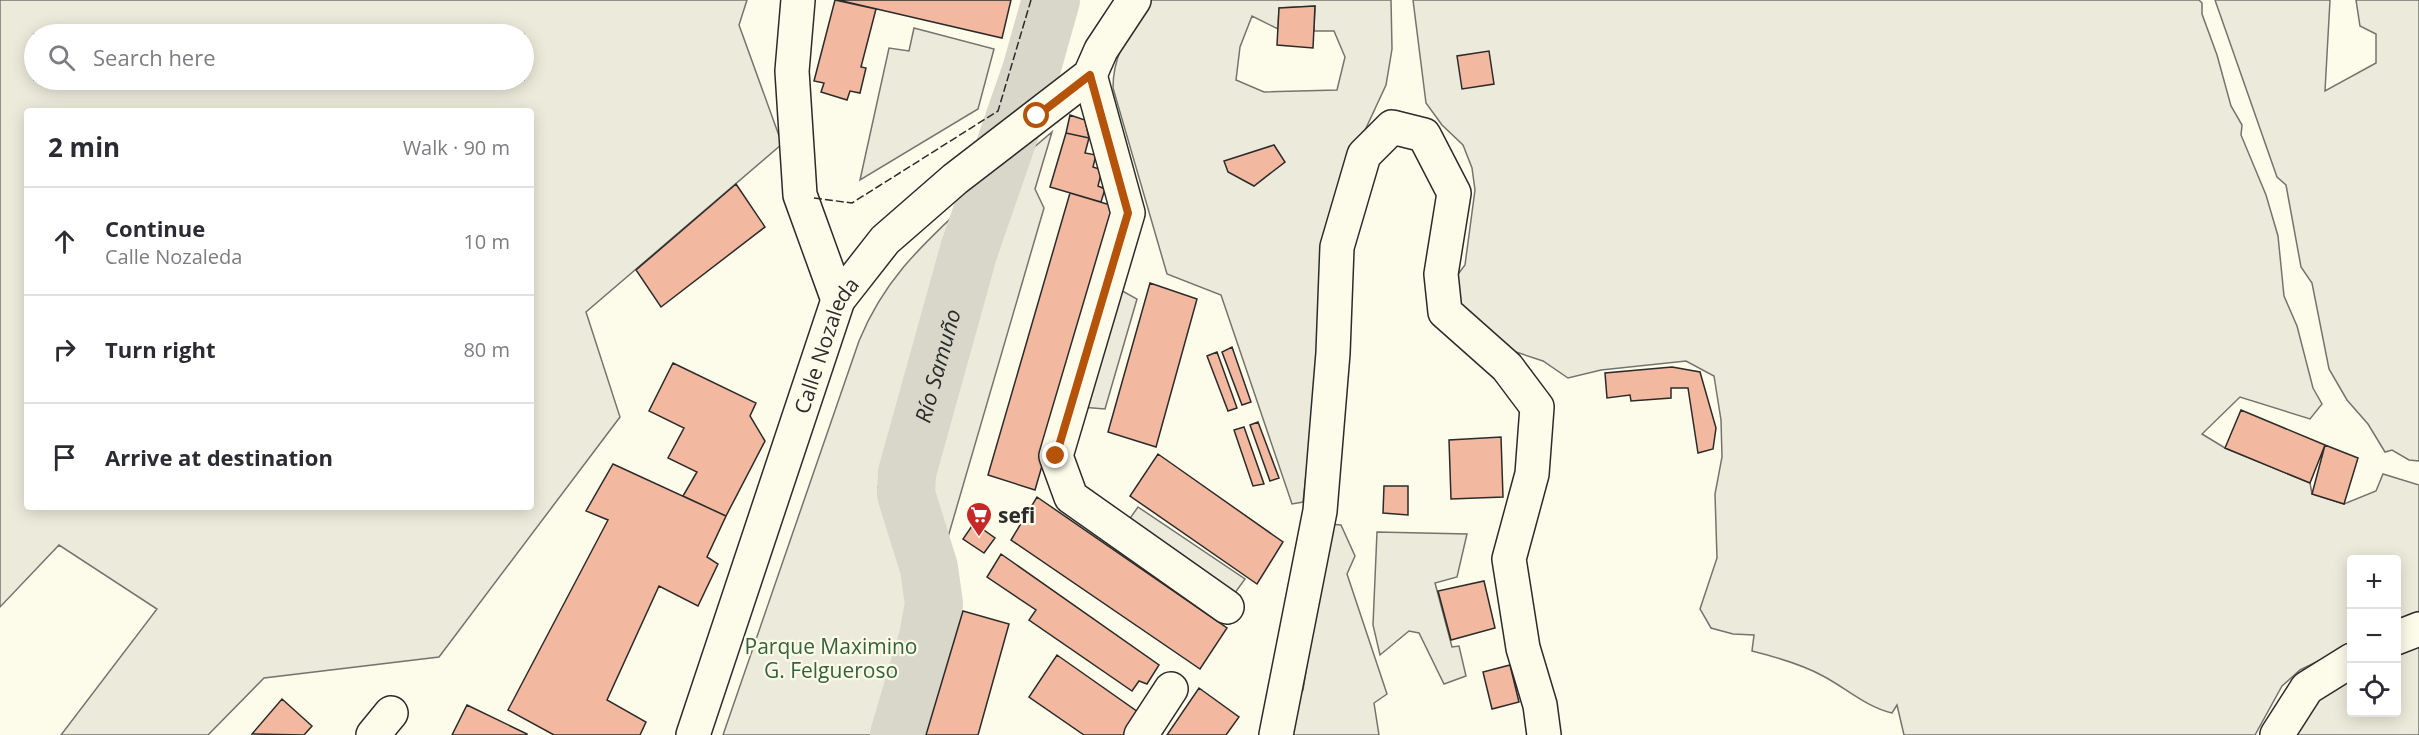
<!DOCTYPE html>
<meta charset="utf-8">
<style>
:root{--surface:#fff;--page:#f7f7f7;--text:#2b2b33;--muted:#7c7c81;--line:#e1e1e2}
body{margin:0;font-family:"Open Sans",sans-serif;background:var(--page);color:var(--text)}
.controls{position:absolute;right:18px;bottom:18px;display:grid;overflow:hidden;border-radius:6px;box-shadow:0 3px 15px #0003}
.controls button{width:54px;height:54px;display:grid;place-items:center;padding:0;border:0;border-bottom:2px solid var(--line);background:var(--surface);color:var(--text);font:30px sans-serif}
.stop{position:absolute;width:18px;height:18px;margin:-14px;border:4px solid #b45309;border-radius:50%;background:#fff}
.stop.end{background:#b45309;border-color:#fff;box-shadow:0 2px 6px #0008}
.list{margin:0;padding:0;list-style:none}
h2{display:flex;justify-content:space-between;align-items:center;height:78px;margin:0;padding:0 24px;font-size:26px}
h2 small{font-size:20px;font-weight:400;color:var(--muted)}
.list li{display:grid;grid-template-columns:39px 1fr auto;gap:18px;align-items:center;box-sizing:border-box;height:108px;padding:0 24px;border-top:2px solid var(--line)}
.list b{display:block;font-size:22px;white-space:nowrap}
.list p{margin:0;font-size:20px;white-space:nowrap;color:var(--muted)}
.list em{font-size:20px;font-style:normal;color:var(--muted)}
.icon{flex:none;width:33px;height:33px;fill:none;stroke:currentColor;stroke-width:2;stroke-linecap:round;stroke-linejoin:round}
.map{position:relative;flex:none;width:2419px;height:735px;overflow:hidden}
.search{position:absolute;background:var(--surface);box-shadow:0 3px 15px #0003;left:24px;top:24px;width:510px;height:66px;display:flex;align-items:center;gap:15px;box-sizing:border-box;padding:0 21px;border-radius:33px;color:var(--muted);font-size:22px}
.panel{position:absolute;background:var(--surface);box-shadow:0 3px 15px #0003;left:24px;top:108px;width:510px;height:402px;border-radius:6px}
.map>svg:first-child{display:block}
.green{fill:#ecebdb;stroke:#74746e;stroke-width:1.5;fill-rule:evenodd}
.parking{fill:#eceadb;stroke:#74746e;stroke-width:1.5}
.lines{fill:none;stroke-linecap:round;stroke-linejoin:round}
.river{stroke:#d8d7c9;stroke-width:58}
.building{fill:#f2b8a0;stroke:#2b2b2b;stroke-width:1.5}
.minor-casing{stroke:#2b2b2b;stroke-width:36}
.minor{stroke:#fdfbea;stroke-width:33}
.fence{stroke:#2b2b2b;stroke-width:1.5;stroke-dasharray:8 3;stroke-linecap:butt}
.route{stroke:#b45309;stroke-width:8}
.labels{text-anchor:middle;dominant-baseline:central;stroke-width:4.5;stroke-linejoin:round;paint-order:stroke}
.street-label{font-size:21px;fill:#2b2b2b;stroke:#fdfbea}
.poi-label{font-size:21px;font-weight:bold;fill:#2b2b2b;stroke:#fdfbea;text-anchor:start}
.park-label{font-size:21px;fill:#34623c;stroke:#fdfbea}
.water-label{font-size:22px;font-style:italic;fill:#2b2b2b;stroke:#fdfbea}
</style>
<div class="map">
<svg width="2419" height="735" viewBox="0 0 2419 735">
<rect width="100%" height="100%" fill="#fdfbea"/>
<path class="green" d="M 0,0 L 747,0 L 739,25 L 782,144 L 586,312 L 620,417 L 439,657 L 264,678 L 208,735 L 61,735 L 157,609 L 59,545 L 0,607 ZM 34,34 L 524,34 L 524,80 L 34,80 ZM 27,111 L 531,111 L 531,507 L 27,507 Z
M 1149,0 L 1391,0 L 1392,49 L 1386,85 L 1354,154 L 1317,379 L 1303,502 L 1292,504 L 1221,295 L 1167,274 L 1113,88 C 1113,52 1131,30 1149,0 ZM 1315,6 L 1314,31 L 1334,31 L 1345,57 L 1337,90 L 1264,92 L 1236,80 L 1240,47 L 1252,16 L 1278,29 L 1279,8 Z
M 1413,0 L 2199,0 L 2202,3 L 2202,14 L 2217,55 L 2231,106 L 2242,125 L 2241,135 L 2266,195 L 2278,236 L 2284,296 L 2297,326 L 2313,388 L 2322,404 L 2310,419 L 2240,397 L 2202,434 L 2225,448 L 2310,483 L 2312,494 L 2344,504 L 2376,491 L 2383,474 L 2419,485 L 2419,611 L 2397,622 L 2396,560 L 2352,560 L 2351,645 L 2300,670 L 2282,686 L 2255,735 L 1904,735 L 1897,705 L 1892,713 C 1866,707 1846,688 1823,676 C 1801,664 1776,657 1752,651 L 1754,635 L 1733,634 L 1711,628 L 1700,609 L 1717,558 L 1715,494 L 1722,457 L 1721,420 L 1714,376 L 1686,361 L 1601,370 L 1568,378 L 1543,361 L 1495,345 L 1461,315 L 1453,281 L 1465,265 L 1475,190 L 1472,168 L 1463,145 L 1442,125 L 1426,103 Z
M 2215,0 L 2330,0 L 2325,91 L 2376,63 L 2376,34 L 2360,26 L 2356,0 L 2419,0 L 2419,461 L 2409,460 L 2392,450 L 2385,452 L 2368,424 L 2347,400 L 2329,369 L 2312,283 L 2301,267 L 2286,185 L 2277,177 Z
M 914,28 L 994,49 L 978,109 L 860,180 L 889,48 L 909,51 Z
M 1052,132 L 1035,189 L 1044,208 L 941,561 L 907,485 L 994,181 Z
M 967,203 L 878,488 L 921,574 L 923,615 L 888,735 L 723,735 L 859,341 C 884,280 920,247 967,203 Z
M 1329,524 L 1341,525 L 1355,556 L 1347,574 L 1387,694 L 1374,703 L 1379,735 L 1289,735 L 1294,706 L 1303,690 Z
M 1377,532 L 1467,534 L 1457,577 L 1435,583 L 1452,647 L 1459,646 L 1466,676 L 1444,684 L 1419,633 L 1409,631 L 1380,655 L 1373,625 Z
M 2419,644 L 2419,735 L 2292,735 C 2312,703 2320,696 2351,676 L 2352,712 L 2396,712 L 2397,653 Z"/>
<path class="parking" d="M 1117,288 L 1137,299 L 1105,409 L 1081,407 Z
M 1138,507 L 1245,579 L 1232,597 L 1126,524 Z"/>
<g class="lines">
<path class="river" id="s1" d="M 899,735 L 928,637 L 934,604 L 929,568 L 906,494 L 907,473 L 969,250 L 1031,71 L 1051,0"/>
</g>
<path class="building" d="M 835,0 L 876,9 L 861,67 L 866,68 L 860,93 L 850,91 L 847,100 L 821,92 L 824,83 L 814,81 Z
M 838,0 L 1011,0 L 1002,38 Z
M 1315,6 L 1313,48 L 1277,45 L 1279,8 Z
M 1489,51 L 1494,84 L 1462,89 L 1457,56 Z
M 1070,115 L 1085,120 L 1089,138 L 1066,133 Z
M 1066,133 L 1089,138 L 1085,153 L 1096,155 L 1093,167 L 1102,170 L 1098,186 L 1105,189 L 1101,202 L 1050,187 Z
M 1274,145 L 1285,162 L 1254,186 L 1228,172 L 1224,161 Z
M 736,184 L 765,227 L 661,307 L 636,270 Z
M 1070,193 L 1117,207 L 1035,490 L 988,475 Z
M 1150,283 L 1197,299 L 1156,447 L 1108,432 Z
M 1232,347 L 1251,402 L 1242,405 L 1222,352 Z
M 1217,352 L 1237,408 L 1228,411 L 1207,356 Z
M 673,363 L 756,403 L 750,416 L 765,441 L 726,516 L 683,496 L 697,472 L 668,458 L 684,428 L 649,411 Z
M 1672,367 L 1700,372 L 1716,428 L 1713,449 L 1698,453 L 1688,388 L 1671,388 L 1671,398 L 1631,401 L 1630,395 L 1607,398 L 1605,373 Z
M 2241,410 L 2325,445 L 2310,483 L 2225,448 Z
M 1258,422 L 1279,478 L 1270,481 L 1250,425 Z
M 1244,427 L 1264,484 L 1253,486 L 1234,430 Z
M 1501,437 L 1503,497 L 1451,499 L 1449,440 Z
M 2325,445 L 2358,458 L 2344,504 L 2312,494 Z
M 1158,454 L 1283,542 L 1257,584 L 1130,496 Z
M 613,464 L 726,516 L 707,557 L 718,564 L 698,606 L 659,586 L 607,700 L 646,722 L 640,735 L 554,735 L 508,710 L 608,520 L 586,511 Z
M 1384,486 L 1408,486 L 1408,515 L 1383,513 Z
M 1037,497 L 1227,628 L 1200,669 L 1011,540 Z
M 974,523 L 995,538 L 984,553 L 963,539 Z
M 1001,554 L 1159,665 L 1147,684 L 1139,681 L 1132,691 L 1029,620 L 1036,610 L 987,577 Z
M 1484,581 L 1495,628 L 1451,640 L 1438,591 Z
M 963,611 L 1009,624 L 978,735 L 926,735 Z
M 1057,655 L 1138,712 L 1124,735 L 1084,735 L 1029,697 Z
M 1510,665 L 1519,702 L 1492,709 L 1483,672 Z
M 1199,688 L 1239,717 L 1226,735 L 1167,735 Z
M 282,699 L 312,726 L 304,735 L 252,734 Z
M 467,705 L 527,734 L 527,735 L 452,735 Z"/>
<g class="lines">
<defs>
<g id="minor">
<path d="M 798,0 L 792,71 L 800,195 L 838,300"/>
<path d="M 1090,75 L 1128,213 L 1056,456 L 1071,497 L 1227,607"/>
<path d="M 2396,638 L 2419,629"/>
<path d="M 373,735 L 391,713"/>
<path id="s2" d="M 693,735 L 838,300 L 885,240 L 955,179 L 1090,75 L 1101,50 L 1134,0"/>
<path d="M 1141,735 L 1171,689"/>
<path d="M 1276,735 L 1320,511 L 1333,353 L 1337,247 L 1364,155 L 1392,127 L 1424,135 L 1454,193 L 1441,274 L 1445,312 L 1507,367 L 1537,407 L 1532,474 L 1509,559 L 1523,648 L 1540,705 L 1544,735"/>
<path d="M 2277,735 L 2307,688 L 2352,660"/>
</g>
</defs>
<use href="#minor" class="minor-casing"/>
<use href="#minor" class="minor"/>
<path class="fence" d="M 814,198 L 852,203 L 998,111 L 1031,0"/>
</g>
<g class="lines">
<path class="route" d="M 1037,116 L 1090,75 L 1128,213 L 1056,456"/>
</g>
<defs>
<symbol id="supermarket-pin" viewBox="-11 -11 22 30"><path d="M0 17L-7.5 6A9.5 9.5 0 1 1 7.5 6Z" fill="#c62828" stroke="#fdfbea"/><path d="M-6-5.5h2.5l.6 2H6L4.5 2H-2.5L-4.4-4H-6ZM-1.5 3.2a1.3 1.3 0 1 0 .1 0ZM3 3.2a1.3 1.3 0 1 0 .1 0Z" fill="#fff"/></symbol>
</defs>
<g fill-rule="evenodd">
<use href="#supermarket-pin" x="964" y="500" width="30" height="40"/>
</g>
<g class="labels">
<g class="street-label">
<text stroke="none"><textPath href="#s2" startOffset="412">Calle Nozaleda</textPath></text>
</g>
<g class="poi-label">
<text x="998" y="515">sefi</text>
</g>
<g class="park-label">
<text x="831" y="646">Parque Maximino<tspan x="831" dy="24">G. Felgueroso</tspan></text>
</g>
<g class="water-label">
<text stroke="none"><textPath href="#s1" startOffset="382">Río Samuño</textPath></text>
</g>
</g>
</svg>
<div class="controls">
<button>+</button>
<button>−</button>
<button><svg class="icon" aria-label="locate" viewBox="0 0 24 24"><circle cx="12" cy="12" r="6"/><path d="M12 2v4M12 18v4M2 12h4M18 12h4"/></svg></button>
</div>
<div class="stop" style="left:1037px;top:116px"></div>
<div class="stop end" style="left:1056px;top:456px"></div>
<div class="search"><svg class="icon" aria-label="search" viewBox="0 0 24 24"><circle cx="10" cy="10" r="6"/><path d="M15 15l6 6"/></svg>Search here</div>
<section class="panel">
<h2>2 min<small>Walk · 90 m</small></h2>
<ul class="list">
<li><svg class="icon" aria-label="ahead" viewBox="0 0 24 24"><path d="M12 20V5M6 11l6-6 6 6"/></svg><div><b>Continue</b><p>Calle Nozaleda</p></div><em>10 m</em></li>
<li><svg class="icon" aria-label="right" viewBox="0 0 24 24"><path d="M7 20v-9h11M14 6l5 5-5 5"/></svg><div><b>Turn right</b></div><em>80 m</em></li>
<li><svg class="icon" aria-label="arrive" viewBox="0 0 24 24"><path d="M6 21V4h12l-3 4 3 4H6"/></svg><div><b>Arrive at destination</b></div></li>
</ul>
</section>
</div>
